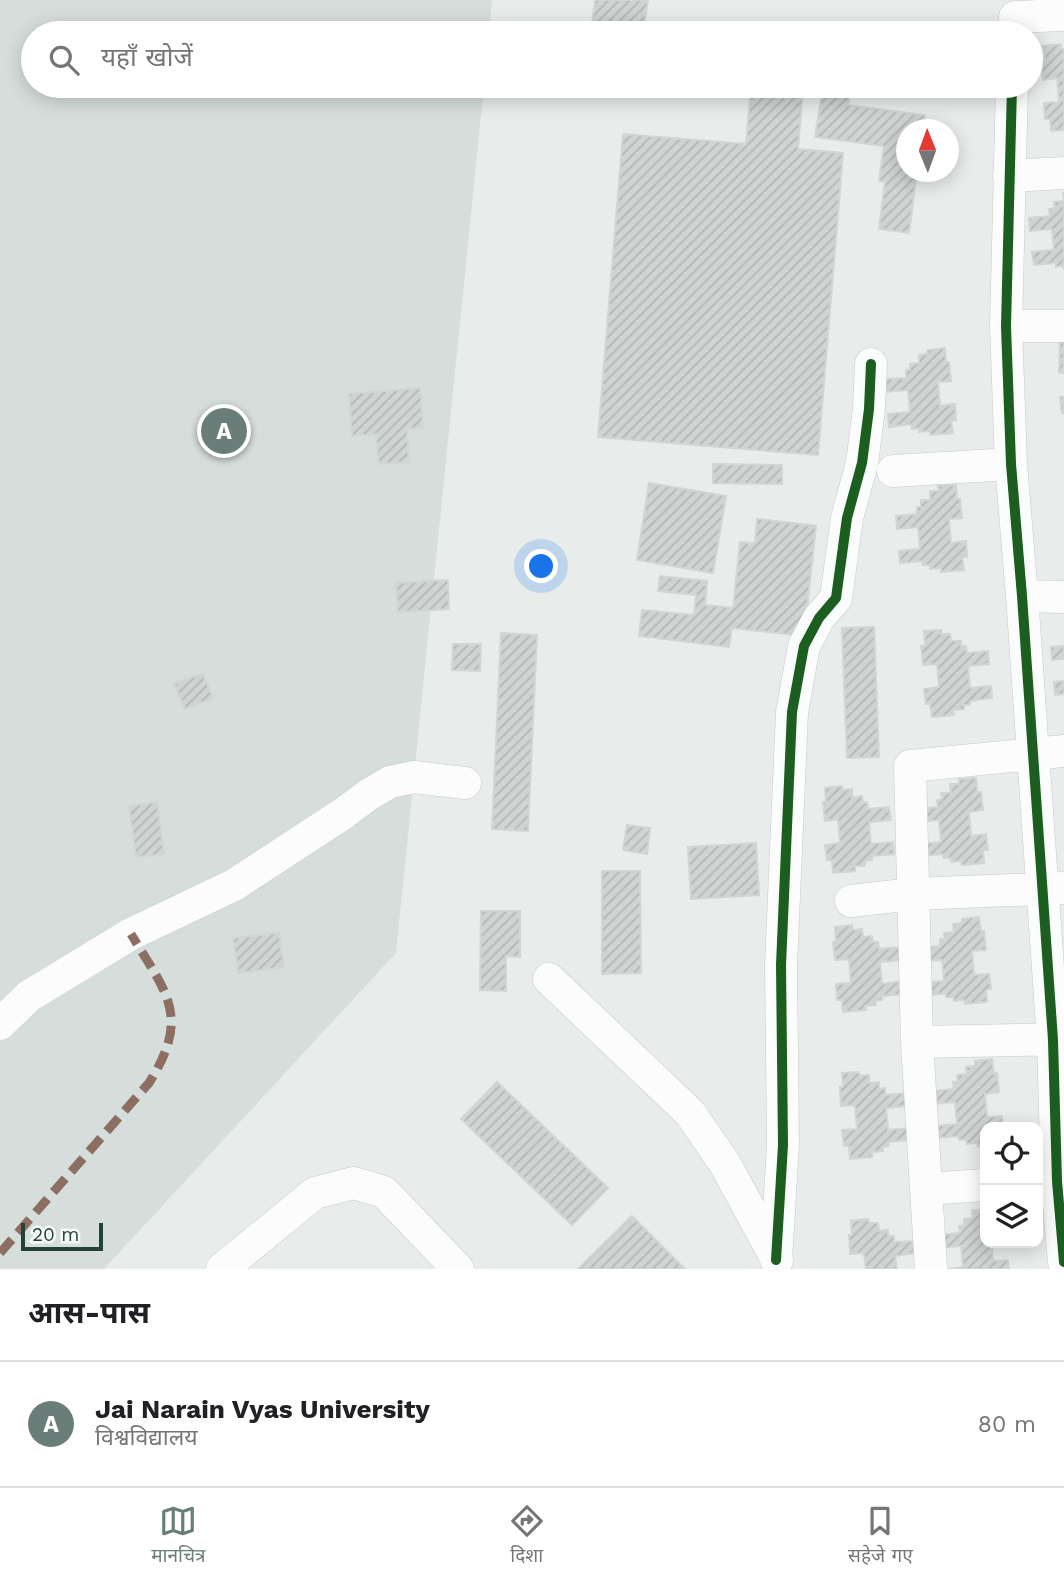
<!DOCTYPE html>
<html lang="hi">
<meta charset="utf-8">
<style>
:root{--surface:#fff;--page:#f2f2f2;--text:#202124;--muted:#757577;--line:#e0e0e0;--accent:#697e78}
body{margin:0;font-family:"Work Sans","Noto Sans Devanagari",sans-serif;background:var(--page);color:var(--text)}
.controls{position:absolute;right:21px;bottom:21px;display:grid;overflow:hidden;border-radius:14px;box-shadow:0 4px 18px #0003}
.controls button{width:63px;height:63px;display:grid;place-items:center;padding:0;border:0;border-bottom:2px solid var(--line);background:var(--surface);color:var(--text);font:35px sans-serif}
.compass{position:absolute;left:896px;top:119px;width:63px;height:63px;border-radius:50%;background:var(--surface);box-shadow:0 4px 18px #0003;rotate:359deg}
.scale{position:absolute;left:21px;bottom:18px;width:82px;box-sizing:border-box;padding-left:7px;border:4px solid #24423a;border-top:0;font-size:19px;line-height:24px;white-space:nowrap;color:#24423a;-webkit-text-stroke:5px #f7fbf9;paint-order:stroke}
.you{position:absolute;left:542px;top:567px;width:24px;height:24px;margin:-18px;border:5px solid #fff;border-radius:50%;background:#1a73e8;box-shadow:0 0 0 10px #1a73e833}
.badge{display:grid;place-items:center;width:46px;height:46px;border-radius:50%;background:var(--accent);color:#fff;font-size:23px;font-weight:700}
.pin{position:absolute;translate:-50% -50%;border:4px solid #fff;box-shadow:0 2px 7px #0006}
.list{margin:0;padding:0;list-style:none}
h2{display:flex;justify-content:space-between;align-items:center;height:91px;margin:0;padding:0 28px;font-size:30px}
h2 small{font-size:23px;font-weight:400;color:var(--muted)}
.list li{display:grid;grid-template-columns:46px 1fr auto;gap:21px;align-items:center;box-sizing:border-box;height:126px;padding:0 28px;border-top:2px solid var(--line)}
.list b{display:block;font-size:26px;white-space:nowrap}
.list p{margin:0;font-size:23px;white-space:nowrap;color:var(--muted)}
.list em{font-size:23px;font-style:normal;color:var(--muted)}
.icon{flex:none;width:38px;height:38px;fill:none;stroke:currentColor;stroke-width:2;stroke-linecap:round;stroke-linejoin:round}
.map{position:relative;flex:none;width:1064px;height:1269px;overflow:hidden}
.search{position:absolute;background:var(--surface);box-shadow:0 4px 18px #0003;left:21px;right:21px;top:21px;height:77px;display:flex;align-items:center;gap:18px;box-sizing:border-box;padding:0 24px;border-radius:38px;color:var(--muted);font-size:26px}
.sheet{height:217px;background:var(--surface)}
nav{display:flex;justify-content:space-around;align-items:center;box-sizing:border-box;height:98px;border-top:2px solid var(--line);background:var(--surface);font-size:19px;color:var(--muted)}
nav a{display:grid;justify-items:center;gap:4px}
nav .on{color:var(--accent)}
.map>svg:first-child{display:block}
.built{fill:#d6dedb}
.building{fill:url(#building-hatch);stroke:#d1d6d4;stroke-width:2}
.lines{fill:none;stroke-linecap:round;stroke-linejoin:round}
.minor-casing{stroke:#c5cac8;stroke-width:33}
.minor{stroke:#fcfcfc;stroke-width:32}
.quiet{stroke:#8d6e63;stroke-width:9;stroke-dasharray:18 9;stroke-linecap:butt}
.cycleway-casing{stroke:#f7fbf9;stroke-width:15}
.cycleway{stroke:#1b5e20;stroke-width:10}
</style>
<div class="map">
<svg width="1064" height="1269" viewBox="0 0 1064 1269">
<defs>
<pattern id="building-hatch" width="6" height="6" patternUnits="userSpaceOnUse" patternTransform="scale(1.75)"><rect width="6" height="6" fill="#cfd4d2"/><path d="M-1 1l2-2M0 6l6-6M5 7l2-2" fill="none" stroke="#b2b7b5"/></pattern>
</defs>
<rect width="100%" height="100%" fill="#e8edeb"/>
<path class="built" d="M 0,0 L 492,0 L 489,33 L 33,33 L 33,86 L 484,86 L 396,953 L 104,1269 L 0,1269 Z"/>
<path class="building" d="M 595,0 L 648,0 L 643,33 L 591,33 Z
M 1061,44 L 1061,49 L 1064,49 L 1064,130 L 1051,131 L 1050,119 L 1045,119 L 1044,103 L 1059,102 L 1057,78 L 1043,80 L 1041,61 L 1045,60 L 1043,46 Z
M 751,86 L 803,88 L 798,149 L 843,153 L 818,455 L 598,437 L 623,134 L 746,144 Z
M 823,86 L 851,86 L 848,105 L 925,115 L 923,130 L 906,130 L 906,172 L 917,172 L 909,233 L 879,229 L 885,182 L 879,181 L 884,146 L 815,137 Z
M 1063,193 L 1064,193 L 1064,270 L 1063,266 L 1056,267 L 1056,263 L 1034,265 L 1032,252 L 1054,250 L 1052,229 L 1030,231 L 1029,218 L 1050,216 L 1049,209 L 1055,208 L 1054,202 L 1064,201 Z
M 1064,339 L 1064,373 L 1059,373 L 1060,340 Z
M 945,348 L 946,362 L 949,362 L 951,381 L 938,382 L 940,406 L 955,404 L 956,420 L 951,421 L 953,433 L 930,435 L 930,431 L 919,432 L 919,428 L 912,429 L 911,424 L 889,427 L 888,414 L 910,412 L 908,390 L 886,392 L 885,379 L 906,378 L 906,370 L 910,370 L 910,364 L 919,363 L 919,355 L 928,354 L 927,350 Z
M 420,388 L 423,428 L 407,429 L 409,462 L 379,464 L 376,434 L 352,436 L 349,394 Z
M 1060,397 L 1064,397 L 1064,413 L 1062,413 Z
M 713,464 L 782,465 L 782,484 L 713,483 Z
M 649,483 L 726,496 L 713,573 L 637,560 Z
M 956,485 L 957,499 L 960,499 L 962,518 L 949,519 L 951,543 L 966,541 L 967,557 L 962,557 L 964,570 L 941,572 L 941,568 L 930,569 L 930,565 L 923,565 L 922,561 L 900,563 L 899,551 L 920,549 L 918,527 L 897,529 L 896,516 L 917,514 L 917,507 L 921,507 L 921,500 L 930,500 L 930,491 L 939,491 L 938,486 Z
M 757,519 L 816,526 L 804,636 L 732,628 L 729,647 L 639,636 L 642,610 L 694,615 L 696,595 L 658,591 L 660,576 L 707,581 L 705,605 L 733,608 L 740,542 L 755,544 Z
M 448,580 L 449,609 L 398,612 L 396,583 Z
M 874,627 L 879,757 L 847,758 L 842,628 Z
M 941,630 L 941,634 L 950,634 L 951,641 L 961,641 L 961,646 L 966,646 L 967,653 L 988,651 L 989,664 L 968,666 L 970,688 L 991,686 L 992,698 L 970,701 L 970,705 L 964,705 L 964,709 L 953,710 L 954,715 L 932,717 L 930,704 L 926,704 L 924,689 L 939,687 L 937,664 L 923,665 L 921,646 L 925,646 L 924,631 Z
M 501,633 L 537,635 L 528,831 L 492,829 Z
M 453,644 L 481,644 L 480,671 L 452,670 Z
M 1064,646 L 1064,659 L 1052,660 L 1051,647 Z
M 203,673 L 213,698 L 185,709 L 174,684 Z
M 1064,681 L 1064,694 L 1055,695 L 1054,682 Z
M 976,778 L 977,792 L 981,792 L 983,810 L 969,812 L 971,836 L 986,834 L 988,850 L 983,850 L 984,863 L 962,865 L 961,861 L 951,862 L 950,858 L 943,858 L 943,854 L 921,856 L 920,844 L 941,842 L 939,820 L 918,822 L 917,809 L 938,807 L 937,800 L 942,800 L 941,793 L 951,793 L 950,784 L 959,784 L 959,779 Z
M 842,786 L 843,790 L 852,789 L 852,798 L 862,796 L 863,803 L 867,802 L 868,809 L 889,807 L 891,820 L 869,822 L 871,844 L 893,842 L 894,854 L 872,856 L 872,860 L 865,861 L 865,866 L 855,866 L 855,871 L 833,873 L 832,860 L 827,860 L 825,845 L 840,843 L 838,819 L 825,821 L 823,802 L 826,802 L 825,788 Z
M 157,802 L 164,854 L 136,857 L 129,806 Z
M 627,825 L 650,828 L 647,854 L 623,850 Z
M 756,843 L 759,895 L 691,899 L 688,847 Z
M 602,871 L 640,871 L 641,973 L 602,974 Z
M 481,911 L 520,911 L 520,957 L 506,956 L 506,991 L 480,990 Z
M 979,917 L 981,931 L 984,931 L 986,950 L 972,951 L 974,975 L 989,974 L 991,989 L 986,990 L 987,1002 L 965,1004 L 964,1000 L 954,1001 L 953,997 L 946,997 L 946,993 L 924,996 L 923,983 L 944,981 L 942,960 L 921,961 L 920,948 L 940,946 L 940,939 L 945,939 L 944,933 L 954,932 L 953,924 L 962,923 L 962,919 Z
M 852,925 L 853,930 L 862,929 L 863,937 L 872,936 L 873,942 L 878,942 L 879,949 L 900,947 L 901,960 L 880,962 L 882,984 L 903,981 L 904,994 L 882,996 L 882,1000 L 875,1001 L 876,1005 L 865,1006 L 866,1010 L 843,1012 L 842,1000 L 837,1000 L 836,984 L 851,983 L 849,959 L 835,960 L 833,942 L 836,941 L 835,927 Z
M 279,933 L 284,967 L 238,973 L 233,938 Z
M 992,1059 L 994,1074 L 997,1073 L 999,1092 L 985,1094 L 987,1117 L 1002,1116 L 1003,1127 L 985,1127 L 985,1146 L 978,1147 L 977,1143 L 967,1144 L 966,1139 L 959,1140 L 959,1136 L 937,1138 L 936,1126 L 957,1124 L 955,1102 L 934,1104 L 933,1091 L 954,1089 L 953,1082 L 958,1082 L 957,1075 L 967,1074 L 966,1067 L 975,1066 L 975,1061 Z
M 859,1072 L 860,1076 L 869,1075 L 869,1083 L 879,1082 L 879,1089 L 885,1088 L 885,1095 L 906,1093 L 907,1106 L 886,1108 L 888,1130 L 909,1128 L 911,1140 L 888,1142 L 889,1146 L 882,1147 L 883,1151 L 872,1152 L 872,1157 L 850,1159 L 849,1146 L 844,1146 L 842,1130 L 857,1129 L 855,1105 L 841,1106 L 840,1087 L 843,1087 L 842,1073 Z
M 497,1082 L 608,1188 L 572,1225 L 461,1119 Z
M 981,1205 L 985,1205 L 985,1243 L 992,1243 L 993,1261 L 1008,1260 L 1009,1269 L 948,1269 L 963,1267 L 961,1246 L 940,1248 L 939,1235 L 960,1233 L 959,1226 L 964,1225 L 964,1219 L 973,1218 L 972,1210 L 981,1210 Z
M 632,1216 L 685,1269 L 578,1269 Z
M 868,1219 L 869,1223 L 878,1223 L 879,1231 L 888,1230 L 888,1236 L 894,1236 L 894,1242 L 915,1241 L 916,1253 L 895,1256 L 897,1269 L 866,1269 L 864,1253 L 850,1254 L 849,1235 L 852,1235 L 851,1221 Z"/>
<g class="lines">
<defs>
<path id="minor" d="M 1015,17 L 1064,15
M 1012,86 L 1006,326 L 1011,464 L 1022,596 L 1053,1040 L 1057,1181 L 1064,1262
M 1009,176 L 1064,173
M 1006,326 L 1064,326
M 893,471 L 1011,464
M 1022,596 L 1064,597
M 851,901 L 913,894 L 1064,888
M 549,979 L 690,1113 L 725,1164 L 777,1260
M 0,1024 L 29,996 L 131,934 L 234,885 L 344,813 L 368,795 L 390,782 L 414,777 L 465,783
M 917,1042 L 1064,1039
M 926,1189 L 985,1185
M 776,1260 L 783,1145 L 781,965 L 792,712 L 804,646 L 819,618 L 836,598 L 847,518 L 862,463 L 869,409 L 871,364
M 222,1269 L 315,1193 L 354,1183 L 384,1192 L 458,1269
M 931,1269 L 917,1042 L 910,766 L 1064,751"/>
</defs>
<use href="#minor" class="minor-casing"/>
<use href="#minor" class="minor"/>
<path class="quiet" d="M 0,1253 L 149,1083 C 191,1016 167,994 131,934"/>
<defs>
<path id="cycleway" d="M 1012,86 L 1006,326 L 1011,464 L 1022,596 L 1053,1040 L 1057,1181 L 1064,1262
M 776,1260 L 783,1145 L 781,965 L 792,712 L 804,646 L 819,618 L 836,598 L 847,518 L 862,463 L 869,409 L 871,364"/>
</defs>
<use href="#cycleway" class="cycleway-casing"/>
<use href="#cycleway" class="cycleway"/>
</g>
</svg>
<div class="controls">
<button><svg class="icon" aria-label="locate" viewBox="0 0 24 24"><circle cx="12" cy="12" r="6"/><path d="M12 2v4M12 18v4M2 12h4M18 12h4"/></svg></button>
<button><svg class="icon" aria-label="layers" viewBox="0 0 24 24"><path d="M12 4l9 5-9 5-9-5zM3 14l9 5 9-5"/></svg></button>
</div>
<svg class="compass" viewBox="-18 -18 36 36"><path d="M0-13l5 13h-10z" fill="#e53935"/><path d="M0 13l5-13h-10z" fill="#757577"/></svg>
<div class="scale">20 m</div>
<div class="you"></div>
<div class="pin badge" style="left:224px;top:431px">A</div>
<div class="search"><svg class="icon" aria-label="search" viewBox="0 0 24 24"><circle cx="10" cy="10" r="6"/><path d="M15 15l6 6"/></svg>यहाँ खोजें</div>
</div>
<section class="sheet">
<h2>आस-पास<small></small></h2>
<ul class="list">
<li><span class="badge">A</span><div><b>Jai Narain Vyas University</b><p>विश्वविद्यालय</p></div><em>80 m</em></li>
</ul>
</section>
<nav>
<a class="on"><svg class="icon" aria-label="map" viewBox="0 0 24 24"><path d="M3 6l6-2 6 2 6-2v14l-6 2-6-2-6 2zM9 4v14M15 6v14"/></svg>मानचित्र</a>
<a><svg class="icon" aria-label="directions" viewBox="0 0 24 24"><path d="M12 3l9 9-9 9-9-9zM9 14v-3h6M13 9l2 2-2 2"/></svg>दिशा</a>
<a><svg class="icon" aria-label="saved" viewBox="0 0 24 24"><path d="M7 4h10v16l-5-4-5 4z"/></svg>सहेजे गए</a>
</nav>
